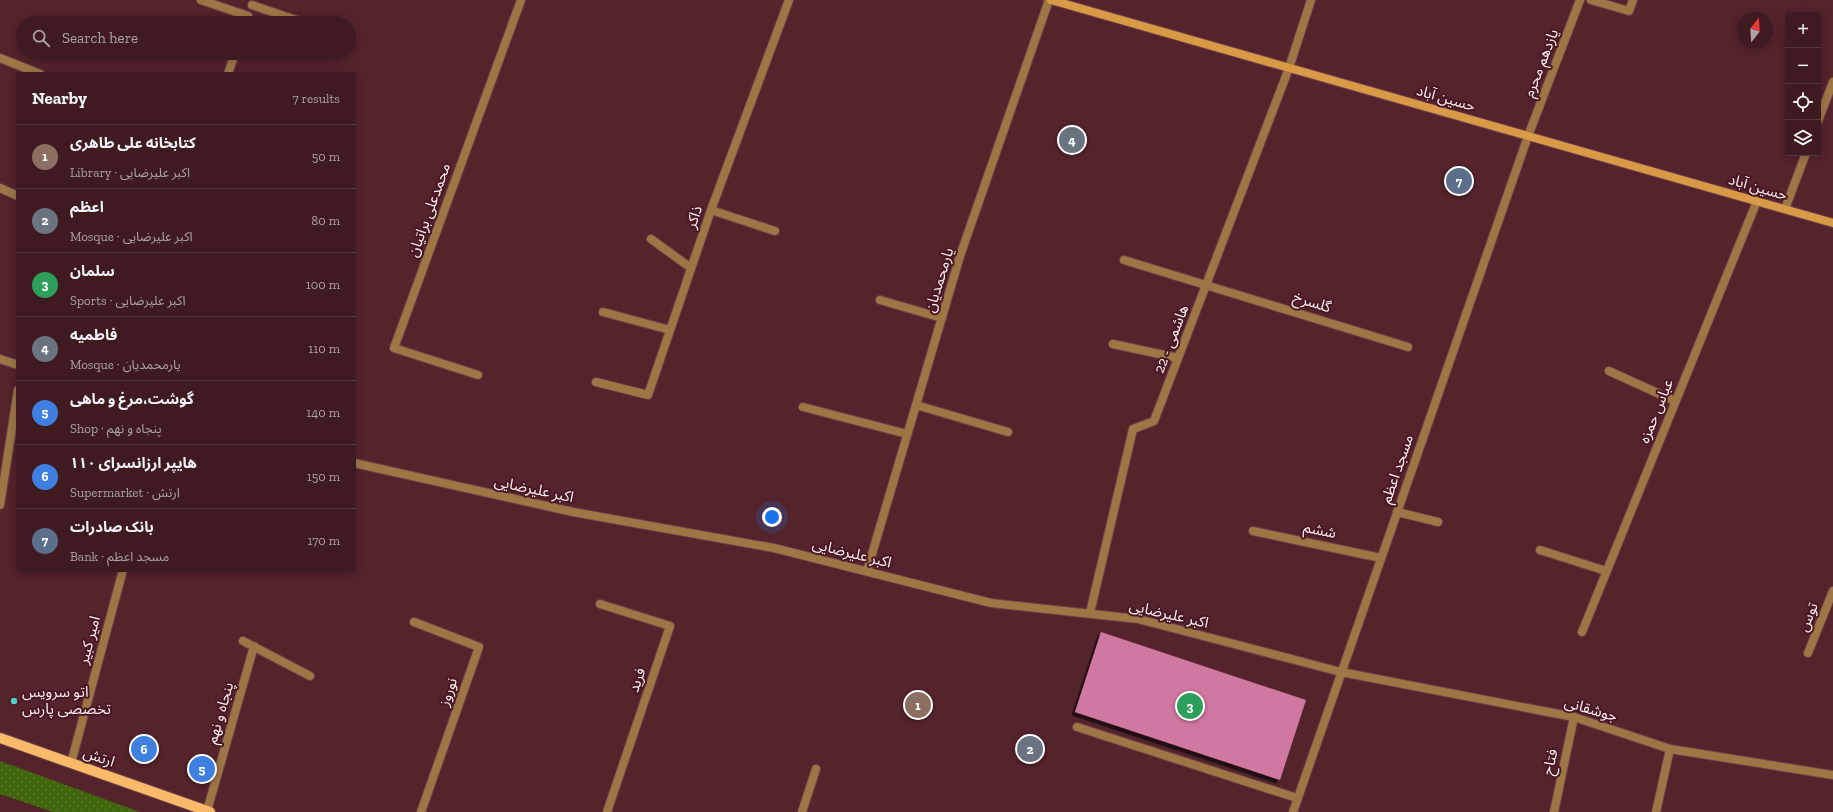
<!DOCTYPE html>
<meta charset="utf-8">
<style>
:root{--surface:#3f1a21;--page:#4a272e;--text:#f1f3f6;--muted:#ada1a5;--line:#58383f;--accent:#0b8043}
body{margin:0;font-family:"Zilla Slab","Noto Sans Arabic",serif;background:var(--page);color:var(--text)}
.controls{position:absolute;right:12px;top:12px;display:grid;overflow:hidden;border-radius:4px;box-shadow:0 2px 10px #0003}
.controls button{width:36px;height:36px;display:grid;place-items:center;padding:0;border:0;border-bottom:1px solid var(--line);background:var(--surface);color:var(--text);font:20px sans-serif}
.compass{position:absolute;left:1737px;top:12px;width:36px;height:36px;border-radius:50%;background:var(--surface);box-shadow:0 2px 10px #0003;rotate:17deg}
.you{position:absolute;left:772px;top:517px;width:14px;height:14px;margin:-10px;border:3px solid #fff;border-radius:50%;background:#1a73e8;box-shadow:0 0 0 6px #1a73e833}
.badge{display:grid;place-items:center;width:26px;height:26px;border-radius:50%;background:var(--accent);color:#fff;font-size:13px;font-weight:700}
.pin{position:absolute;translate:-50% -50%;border:2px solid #fff;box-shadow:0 1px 4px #0006}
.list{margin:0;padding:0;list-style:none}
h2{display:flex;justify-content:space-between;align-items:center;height:52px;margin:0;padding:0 16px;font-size:17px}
h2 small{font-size:13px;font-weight:400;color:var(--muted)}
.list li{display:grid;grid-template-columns:26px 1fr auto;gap:12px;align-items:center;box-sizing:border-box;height:64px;padding:0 16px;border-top:1px solid var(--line)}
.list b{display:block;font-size:15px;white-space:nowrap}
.list p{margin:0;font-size:13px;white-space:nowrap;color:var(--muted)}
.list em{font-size:13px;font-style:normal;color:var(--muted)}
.icon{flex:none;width:22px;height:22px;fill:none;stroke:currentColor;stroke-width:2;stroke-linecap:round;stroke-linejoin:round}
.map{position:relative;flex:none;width:1833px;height:812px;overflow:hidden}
.search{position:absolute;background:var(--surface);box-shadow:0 2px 10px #0003;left:16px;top:16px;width:340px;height:44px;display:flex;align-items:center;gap:10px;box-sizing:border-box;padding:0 14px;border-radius:22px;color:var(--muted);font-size:15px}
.panel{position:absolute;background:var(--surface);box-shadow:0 2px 10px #0003;left:16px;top:72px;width:340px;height:500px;border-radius:4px}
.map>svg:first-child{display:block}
.grass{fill:url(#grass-dots)}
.building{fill:#d178a2;filter:url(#shadow)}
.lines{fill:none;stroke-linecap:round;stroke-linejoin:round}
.minor-casing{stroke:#6c4048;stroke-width:10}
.tertiary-casing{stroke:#6c4048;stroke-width:10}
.secondary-casing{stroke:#6c4048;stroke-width:10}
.primary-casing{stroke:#6c4048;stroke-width:12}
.minor{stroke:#9e7646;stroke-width:8}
.tertiary{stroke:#9e7646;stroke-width:8}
.secondary{stroke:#d99a47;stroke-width:8}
.primary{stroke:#fbba69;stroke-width:10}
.poi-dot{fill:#54cdc7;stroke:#491822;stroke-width:1.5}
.labels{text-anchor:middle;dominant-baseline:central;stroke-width:4;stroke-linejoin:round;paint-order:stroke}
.street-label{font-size:15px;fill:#fdeff1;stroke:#491822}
.poi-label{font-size:15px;fill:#fdeff1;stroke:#491822;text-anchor:start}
</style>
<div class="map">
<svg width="1833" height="812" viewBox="0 0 1833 812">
<defs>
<pattern id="grass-dots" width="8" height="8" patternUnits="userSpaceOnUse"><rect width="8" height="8" fill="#40650c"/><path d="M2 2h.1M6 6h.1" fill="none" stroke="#5c7b30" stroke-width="1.8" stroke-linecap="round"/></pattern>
<filter id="shadow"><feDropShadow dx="-3.5" dy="3.5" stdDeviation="0" flood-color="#0009"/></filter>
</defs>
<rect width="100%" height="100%" fill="#54232c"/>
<path class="grass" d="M 0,761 L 140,812 L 53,812 L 0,794 Z"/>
<path class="building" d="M 1101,632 L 1306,700 L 1280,780 L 1075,712 Z"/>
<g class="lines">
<defs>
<path id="minor" d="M 201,0 L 248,16
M 1591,0 L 1629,11 L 1633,0
M 252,5 L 305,23
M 0,58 L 40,74
M 228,74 L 235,53
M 1818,121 L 1833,82
M 0,188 L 18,196
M 1785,209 L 1806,153
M 711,210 L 775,231
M 651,239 L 691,268
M 1124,260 L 1408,347
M 880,300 L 942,318
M 603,312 L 670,330
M 1113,344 L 1178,358
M 1609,371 L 1675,401
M 478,375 L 394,348 L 521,0
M 596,382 L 648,395 L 711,210 L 789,0
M 916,405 L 1008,432
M 803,407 L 907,434
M 0,505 L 18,390
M 1397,512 L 1438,522
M 1253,531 L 1381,558
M 1540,550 L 1606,571
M 867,571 L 960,256 L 1049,0
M 600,604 L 670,626 L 607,812
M 1090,613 L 1133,429 L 1154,421 L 1289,68 L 1311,0
M 414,622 L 479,647 L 421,812
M 1582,632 L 1757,201
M 243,641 L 310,676
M 1808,653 L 1833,591
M 1077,727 L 1297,798
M 71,763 L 123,570
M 207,811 L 254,646
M 802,812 L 816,769
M 1554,812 L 1574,717
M 1656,812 L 1670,749"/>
<path id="tertiary" d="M 0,359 L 18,365
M 354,463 L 573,512 L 774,548 L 991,603 L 1138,619 L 1341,672 L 1574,717 L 1670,749 L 1833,775
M 1293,812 L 1528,136 L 1580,0"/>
<path id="secondary" d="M 1051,0 L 1833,223"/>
<path id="primary" d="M 0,738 L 210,812"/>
</defs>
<use href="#minor" class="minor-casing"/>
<use href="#tertiary" class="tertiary-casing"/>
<use href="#secondary" class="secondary-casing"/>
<use href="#primary" class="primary-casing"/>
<use href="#minor" class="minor"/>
<use href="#tertiary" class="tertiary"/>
<use href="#secondary" class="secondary"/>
<use href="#primary" class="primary"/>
</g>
<circle class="poi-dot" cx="14" cy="701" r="4"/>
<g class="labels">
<g class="street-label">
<text transform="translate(1541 63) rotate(-69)">یازدهم محرم</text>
<text transform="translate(1446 98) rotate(16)">حسین آباد</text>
<text transform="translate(1758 187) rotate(16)">حسین آباد</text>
<text transform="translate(429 210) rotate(-70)">محمدعلی براتیان</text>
<text transform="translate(694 217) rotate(-71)">ذاکر</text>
<text transform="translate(939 280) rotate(-73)">یارمحمدیان</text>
<text transform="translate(1312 302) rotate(17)">گلسرخ</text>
<text transform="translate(1171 339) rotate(-69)">هاشمی - 22</text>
<text transform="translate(1656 411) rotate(-68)">عباس حمزه</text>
<text transform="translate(1397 469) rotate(-71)">مسجد اعظم</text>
<text transform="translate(534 489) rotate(12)">اکبر علیرضایی</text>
<text transform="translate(1320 530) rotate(12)">ششم</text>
<text transform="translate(852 553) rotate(14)">اکبر علیرضایی</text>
<text transform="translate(1169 614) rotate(13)">اکبر علیرضایی</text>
<text transform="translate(1808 617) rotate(-68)">توس</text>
<text transform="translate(89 640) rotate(-75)">امیر کبیر</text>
<text transform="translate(637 680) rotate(-71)">فرید</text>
<text transform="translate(448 692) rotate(-71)">نوروز</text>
<text transform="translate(1591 709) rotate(16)">جوشقانی</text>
<text transform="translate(220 713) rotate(-74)">پنجاه و نهم</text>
<text transform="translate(99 757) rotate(19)">ارتش</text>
<text transform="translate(1550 762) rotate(-78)">فتاح</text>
</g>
<g class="poi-label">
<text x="22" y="692">اتو سرویس<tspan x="22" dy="17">تخصصی پارس</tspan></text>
</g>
</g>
</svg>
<div class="controls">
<button>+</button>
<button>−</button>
<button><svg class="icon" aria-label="locate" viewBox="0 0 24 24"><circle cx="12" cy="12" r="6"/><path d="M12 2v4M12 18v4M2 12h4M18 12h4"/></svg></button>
<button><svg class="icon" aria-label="layers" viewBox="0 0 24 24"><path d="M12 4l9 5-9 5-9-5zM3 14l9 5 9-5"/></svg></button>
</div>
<svg class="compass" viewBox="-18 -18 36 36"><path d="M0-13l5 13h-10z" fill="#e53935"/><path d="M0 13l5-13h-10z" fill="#ada1a5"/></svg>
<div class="you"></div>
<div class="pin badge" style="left:918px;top:705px;background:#8d6e63">1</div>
<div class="pin badge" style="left:1030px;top:749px;background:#6b7280">2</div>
<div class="pin badge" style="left:1190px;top:706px;background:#2e9e5b">3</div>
<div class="pin badge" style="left:1072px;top:140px;background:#6b7280">4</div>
<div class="pin badge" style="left:202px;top:769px;background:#3f7fe0">5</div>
<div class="pin badge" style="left:144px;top:749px;background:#3f7fe0">6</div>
<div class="pin badge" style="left:1459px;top:181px;background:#5c6f8a">7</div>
<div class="search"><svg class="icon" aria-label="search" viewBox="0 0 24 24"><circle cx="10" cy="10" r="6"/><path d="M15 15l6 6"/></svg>Search here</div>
<section class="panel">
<h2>Nearby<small>7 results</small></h2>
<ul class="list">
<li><span class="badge" style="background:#8d6e63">1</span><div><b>کتابخانه علی طاهری</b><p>Library · اکبر علیرضایی</p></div><em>50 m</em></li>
<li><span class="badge" style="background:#6b7280">2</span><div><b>اعظم</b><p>Mosque · اکبر علیرضایی</p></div><em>80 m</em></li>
<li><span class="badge" style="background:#2e9e5b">3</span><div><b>سلمان</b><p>Sports · اکبر علیرضایی</p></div><em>100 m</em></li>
<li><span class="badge" style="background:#6b7280">4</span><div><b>فاطمیه</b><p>Mosque · یارمحمدیان</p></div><em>110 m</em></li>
<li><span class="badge" style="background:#3f7fe0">5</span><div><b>گوشت،مرغ و ماهی</b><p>Shop · پنجاه و نهم</p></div><em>140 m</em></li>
<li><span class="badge" style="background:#3f7fe0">6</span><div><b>هایپر ارزانسرای ۱۱۰</b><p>Supermarket · ارتش</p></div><em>150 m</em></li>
<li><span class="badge" style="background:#5c6f8a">7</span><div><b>بانک صادرات</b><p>Bank · مسجد اعظم</p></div><em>170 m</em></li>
</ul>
</section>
</div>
